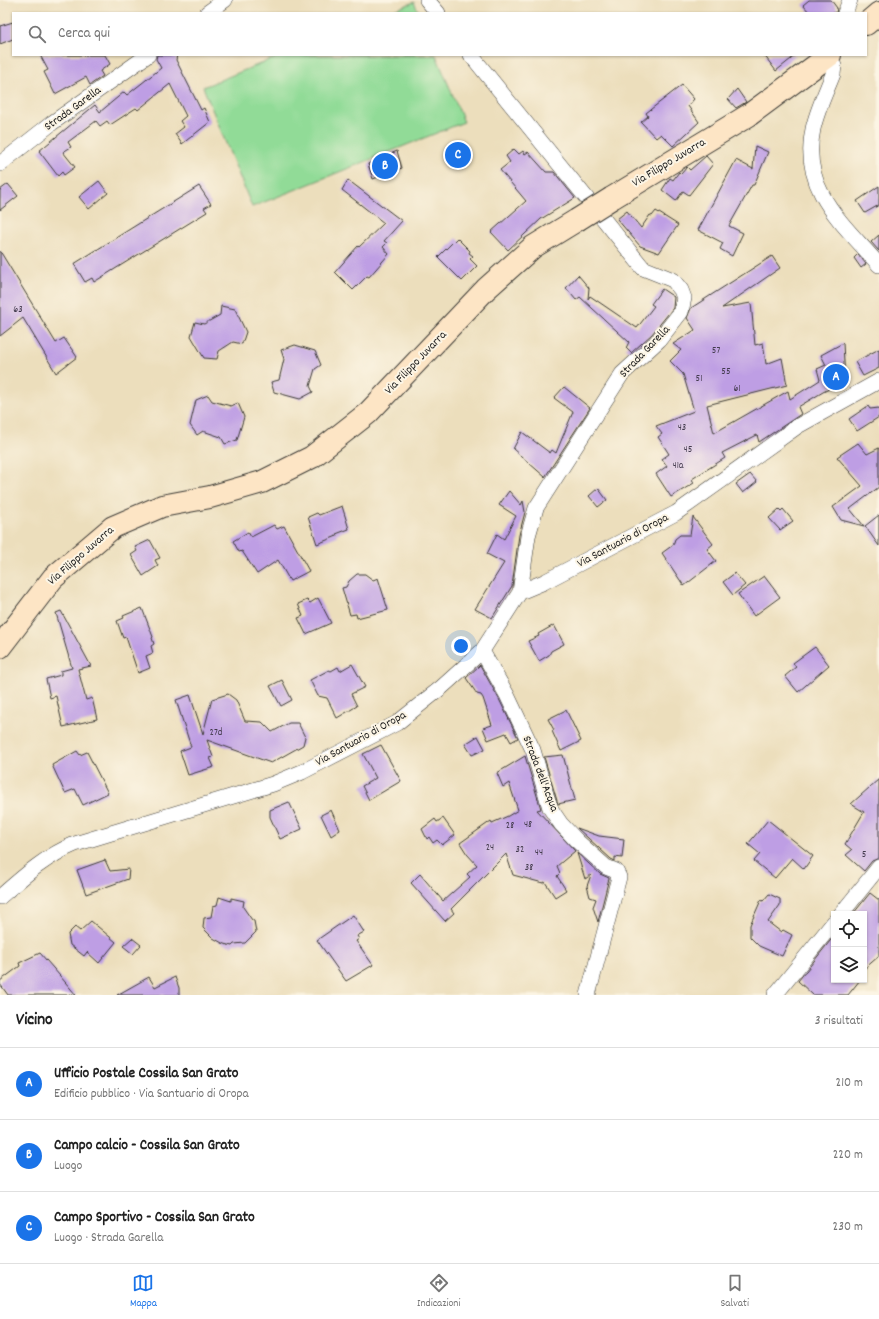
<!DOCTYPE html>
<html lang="it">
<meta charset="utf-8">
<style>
:root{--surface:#fff;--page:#f6f6f6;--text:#222;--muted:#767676;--line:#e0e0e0;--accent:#1a73e8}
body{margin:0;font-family:Dekko,sans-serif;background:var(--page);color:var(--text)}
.controls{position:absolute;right:12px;bottom:12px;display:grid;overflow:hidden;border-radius:0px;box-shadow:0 1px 3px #0004}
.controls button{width:36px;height:36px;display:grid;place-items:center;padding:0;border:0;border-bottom:1px solid var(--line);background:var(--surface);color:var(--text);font:20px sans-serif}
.you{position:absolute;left:461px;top:646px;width:14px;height:14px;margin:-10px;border:3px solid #fff;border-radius:50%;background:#1a73e8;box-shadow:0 0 0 6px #1a73e833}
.badge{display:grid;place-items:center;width:26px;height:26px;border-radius:50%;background:var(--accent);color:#fff;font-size:13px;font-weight:700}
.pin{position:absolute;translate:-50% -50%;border:2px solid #fff;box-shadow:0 1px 4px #0006}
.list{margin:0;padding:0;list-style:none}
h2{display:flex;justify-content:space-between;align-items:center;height:52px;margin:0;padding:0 16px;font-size:17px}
h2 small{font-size:13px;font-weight:400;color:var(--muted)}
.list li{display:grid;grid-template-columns:26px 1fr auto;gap:12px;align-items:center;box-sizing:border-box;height:72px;padding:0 16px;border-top:1px solid var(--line)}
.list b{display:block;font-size:15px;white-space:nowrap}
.list p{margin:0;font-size:13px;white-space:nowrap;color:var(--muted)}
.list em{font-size:13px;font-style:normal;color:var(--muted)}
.icon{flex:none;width:22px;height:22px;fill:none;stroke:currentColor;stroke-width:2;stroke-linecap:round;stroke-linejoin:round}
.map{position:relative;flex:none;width:879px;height:995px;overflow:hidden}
.search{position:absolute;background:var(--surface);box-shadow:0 1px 3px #0004;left:12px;right:12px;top:12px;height:44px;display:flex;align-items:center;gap:10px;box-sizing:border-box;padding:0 14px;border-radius:0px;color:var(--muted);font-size:15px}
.sheet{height:268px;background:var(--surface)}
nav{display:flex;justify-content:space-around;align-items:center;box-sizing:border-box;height:56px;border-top:1px solid var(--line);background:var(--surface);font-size:11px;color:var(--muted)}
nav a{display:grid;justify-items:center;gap:2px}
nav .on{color:var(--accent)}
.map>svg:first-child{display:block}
.green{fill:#91db97;stroke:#567c5a}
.building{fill:#be9ee4}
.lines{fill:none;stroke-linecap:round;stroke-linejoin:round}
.street-casing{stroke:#3b3934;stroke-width:16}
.secondary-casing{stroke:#3b3934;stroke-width:24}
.street{stroke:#fff;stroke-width:15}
.secondary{stroke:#fde5c5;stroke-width:22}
.secondary-bridge-casing{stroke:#3b3934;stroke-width:24;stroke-linecap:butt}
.secondary-bridge{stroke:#fde5c5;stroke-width:22}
.labels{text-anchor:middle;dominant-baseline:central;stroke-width:4;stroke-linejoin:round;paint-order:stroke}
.number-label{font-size:10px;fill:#443c4e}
.street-label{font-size:12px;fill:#1c1c1c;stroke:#fcf5e5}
</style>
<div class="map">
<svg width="879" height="995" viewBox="0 0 879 995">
<rect width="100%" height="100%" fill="#fcf5e5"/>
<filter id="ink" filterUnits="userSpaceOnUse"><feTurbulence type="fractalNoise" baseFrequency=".025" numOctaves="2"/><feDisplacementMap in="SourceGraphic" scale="8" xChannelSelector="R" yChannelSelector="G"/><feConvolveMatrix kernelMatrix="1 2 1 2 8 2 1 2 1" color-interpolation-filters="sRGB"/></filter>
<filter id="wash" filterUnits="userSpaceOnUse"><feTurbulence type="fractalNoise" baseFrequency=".012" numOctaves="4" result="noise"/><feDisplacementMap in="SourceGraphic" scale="16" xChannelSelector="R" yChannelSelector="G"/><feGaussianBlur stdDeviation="0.9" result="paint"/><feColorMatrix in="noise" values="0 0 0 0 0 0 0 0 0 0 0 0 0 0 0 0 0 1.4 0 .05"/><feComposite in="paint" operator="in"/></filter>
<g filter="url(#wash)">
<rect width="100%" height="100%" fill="#ecdebc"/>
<path class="green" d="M 414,2 L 419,13 L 387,13 Z
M 282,55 L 436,55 L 464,122 L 252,207 L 203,87 Z"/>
<g id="blocks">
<path class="building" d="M 809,0 L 831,0 L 837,8 L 836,13 L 810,13 L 803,5 Z
M 13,22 L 13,39 L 0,44 L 0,26 Z
M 40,55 L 105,55 L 110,64 L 100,71 L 103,76 L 90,85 L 86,77 L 55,94 L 44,72 L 48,70 Z
M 157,55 L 177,55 L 176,60 L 201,110 L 204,108 L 210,122 L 182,144 L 175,134 L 184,127 L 180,121 L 186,116 L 170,84 L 138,110 L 136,108 L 110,125 L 107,121 L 100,126 L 96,121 L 68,142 L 71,147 L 63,152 L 75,167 L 64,175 L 62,172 L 58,176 L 39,151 L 95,105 L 100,112 L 124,92 L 127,95 L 161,68 L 156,59 Z
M 764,55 L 796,55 L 776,71 Z
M 682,85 L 694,99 L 688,106 L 699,122 L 673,146 L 661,134 L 656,138 L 641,122 L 648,116 L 646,113 Z
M 737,89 L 746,102 L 736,108 L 728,99 Z
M 755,146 L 768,152 L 754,185 L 752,185 L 729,226 L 743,233 L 732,256 L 720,249 L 723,243 L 698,230 L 736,160 L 753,169 Z
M 514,149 L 519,154 L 523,151 L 525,154 L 528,152 L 546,172 L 554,172 L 575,198 L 541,219 L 508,250 L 491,232 L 526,201 L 500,170 L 510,162 L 506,156 Z
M 397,151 L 402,168 L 373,179 L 368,164 Z
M 706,156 L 713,164 L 689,195 L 683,191 L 676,201 L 662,190 L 670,178 L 673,180 L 679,172 L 681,174 L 687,167 L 690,170 Z
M 348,180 L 402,221 L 384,241 L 387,243 L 383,247 L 389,254 L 369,277 L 367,276 L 353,290 L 335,272 L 358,246 L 359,247 L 384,223 L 342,190 Z
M 99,181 L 108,193 L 89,209 L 79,197 Z
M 8,184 L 18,196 L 0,210 L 0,190 Z
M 199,186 L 211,204 L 204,208 L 207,212 L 94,282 L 92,278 L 85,282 L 74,264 Z
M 879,186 L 879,205 L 865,213 L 857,201 Z
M 627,211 L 641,228 L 650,215 L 652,216 L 656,211 L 678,225 L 659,253 L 640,246 L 617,219 Z
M 879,235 L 879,251 L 871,242 Z
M 457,238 L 470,251 L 469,253 L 473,256 L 470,259 L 477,266 L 462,281 L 438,257 Z
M 0,251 L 56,343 L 64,338 L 77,357 L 56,373 L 23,318 L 0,336 Z
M 858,254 L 866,264 L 861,268 L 854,258 Z
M 772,256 L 780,268 L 722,308 L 751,303 L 755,345 L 763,343 L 766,364 L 782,358 L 787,385 L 707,405 L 714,433 L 788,391 L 790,399 L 820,380 L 817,369 L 826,365 L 821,355 L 843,343 L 845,381 L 823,392 L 798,407 L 801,414 L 759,442 L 757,435 L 722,453 L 725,458 L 692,479 L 694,483 L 671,497 L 656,474 L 667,466 L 662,459 L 669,454 L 658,437 L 662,434 L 656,426 L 694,411 L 683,374 L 670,361 L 681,350 L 673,344 L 695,330 L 687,318 L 691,308 Z
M 578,275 L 589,288 L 588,299 L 590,296 L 637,328 L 654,306 L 651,304 L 662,289 L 674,297 L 673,308 L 652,334 L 631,353 L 626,348 L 629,342 L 580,297 L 576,300 L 566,288 Z
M 221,306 L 235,309 L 246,332 L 242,344 L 233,342 L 219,351 L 217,359 L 204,358 L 191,336 L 195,322 L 204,324 L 220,315 Z
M 295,345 L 315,351 L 321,365 L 315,369 L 310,386 L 313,392 L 300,399 L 274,392 L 271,382 L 279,380 L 284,359 L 281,350 Z
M 879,349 L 879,368 L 863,376 L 855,362 Z
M 564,387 L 590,408 L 545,477 L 513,449 L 522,432 L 550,453 L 552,450 L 556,453 L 573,412 L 554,398 Z
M 208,395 L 212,401 L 231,406 L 238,403 L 244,417 L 237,440 L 225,444 L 221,437 L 203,431 L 197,435 L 190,425 L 196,400 Z
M 868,406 L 870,409 L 879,408 L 879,417 L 857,431 L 849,419 Z
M 858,443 L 867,454 L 879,448 L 879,487 L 850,509 L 864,526 L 841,520 L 833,507 L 862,486 L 837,457 Z
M 750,474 L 757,482 L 743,493 L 736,484 Z
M 598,488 L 607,500 L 598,507 L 589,496 Z
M 509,491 L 521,505 L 523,501 L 525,512 L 519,535 L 512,586 L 492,618 L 475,609 L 504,563 L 487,554 L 497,534 L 504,539 L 516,516 L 499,505 Z
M 342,506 L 349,529 L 336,534 L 337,536 L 317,544 L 308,517 L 317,513 L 319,515 Z
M 779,509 L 781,511 L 783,509 L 793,521 L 780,530 L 769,518 Z
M 879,515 L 879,546 L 865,526 Z
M 693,517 L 713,544 L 707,549 L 716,561 L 684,586 L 662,553 L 673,545 L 675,539 L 680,535 L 690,535 Z
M 274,525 L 277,529 L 284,526 L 309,571 L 290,581 L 278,560 L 257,574 L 242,551 L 239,552 L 233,541 L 248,532 L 251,537 Z
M 150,540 L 160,558 L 155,560 L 158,566 L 143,576 L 131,555 L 137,551 L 135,547 Z
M 735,573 L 745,585 L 733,595 L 723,582 Z
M 357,574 L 365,574 L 373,580 L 378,578 L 388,610 L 357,618 L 356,614 L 350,615 L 342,588 L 346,587 L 349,581 Z
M 764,576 L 780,597 L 754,616 L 738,594 Z
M 318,598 L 331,623 L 306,634 L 298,618 L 303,616 L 298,604 L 307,600 L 310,603 Z
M 142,608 L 153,637 L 152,638 L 154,644 L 151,646 L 153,653 L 146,656 L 150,668 L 138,673 L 126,637 L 123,638 L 117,621 L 124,618 L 123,616 Z
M 61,611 L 91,666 L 78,669 L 86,700 L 92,698 L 97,719 L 63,727 L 56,696 L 50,698 L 46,679 L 61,675 L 61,671 L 72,668 L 56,613 Z
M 554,625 L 564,644 L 551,651 L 549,655 L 539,661 L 528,641 L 539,636 L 538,634 Z
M 815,647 L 829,665 L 798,692 L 785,676 L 796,667 L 793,663 Z
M 352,664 L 365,687 L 351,694 L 357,706 L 337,718 L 327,698 L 318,696 L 310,680 L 329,670 L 331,671 L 338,667 L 340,671 Z
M 480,665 L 499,699 L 518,738 L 511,742 L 506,733 L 488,740 L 483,728 L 492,725 L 483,698 L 481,695 L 477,694 L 466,678 Z
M 282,680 L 292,700 L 281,706 L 270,686 Z
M 228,694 L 236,700 L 245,721 L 262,722 L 272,732 L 289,723 L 298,723 L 305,737 L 303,745 L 271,763 L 207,740 L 213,757 L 210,758 L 214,767 L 188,775 L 180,751 L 191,747 L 176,700 L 190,695 L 203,734 L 212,699 Z
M 566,710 L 581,741 L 561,751 L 552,731 L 554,730 L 548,719 Z
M 478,736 L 485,749 L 472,755 L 465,744 Z
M 381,745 L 401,781 L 369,800 L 362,786 L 376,778 L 363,754 Z
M 77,751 L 80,755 L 87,752 L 108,793 L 83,805 L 75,789 L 65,793 L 52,765 Z
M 563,755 L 575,800 L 558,804 L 544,757 Z
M 525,756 L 541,809 L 537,810 L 575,851 L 557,866 L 560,873 L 557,876 L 566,890 L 555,897 L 545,882 L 543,883 L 513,875 L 506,854 L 451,909 L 454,913 L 445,921 L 411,883 L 420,874 L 443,901 L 470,877 L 467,874 L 477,865 L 467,854 L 460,843 L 491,821 L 492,823 L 508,816 L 518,810 L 509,783 L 503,787 L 497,773 Z
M 879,779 L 879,858 L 872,861 L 864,871 L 846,855 L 852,850 L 845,844 L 864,812 L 851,804 Z
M 289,802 L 302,829 L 280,839 L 270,817 L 270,810 Z
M 331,810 L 340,830 L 331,836 L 321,815 Z
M 443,818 L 455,835 L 442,845 L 437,840 L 433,843 L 429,837 L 427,839 L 422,829 L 435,819 L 437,822 Z
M 768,820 L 813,856 L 804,869 L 792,858 L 775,878 L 754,861 L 760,854 L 748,844 Z
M 577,828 L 599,836 L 624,839 L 622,858 L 615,857 L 615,861 L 611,859 Z
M 577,853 L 600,874 L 609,878 L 598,922 L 593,907 L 596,899 L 590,897 L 587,886 L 591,875 L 585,879 Z
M 105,860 L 110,871 L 129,869 L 128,879 L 86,894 L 77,870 Z
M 870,893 L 879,900 L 879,956 L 864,969 L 864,914 L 853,914 Z
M 769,894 L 780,899 L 780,905 L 768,922 L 781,932 L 783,930 L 792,935 L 782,956 L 759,946 L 750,937 L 750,925 L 761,900 L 763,901 Z
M 219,897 L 231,901 L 231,898 L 244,901 L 243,907 L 252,920 L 254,921 L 256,932 L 245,943 L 234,944 L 232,946 L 224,944 L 213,938 L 203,928 L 204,918 L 211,917 L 213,906 L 217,905 Z
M 353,915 L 364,932 L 357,936 L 359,939 L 356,941 L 373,965 L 346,981 L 317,940 Z
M 91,921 L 116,942 L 99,963 L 87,952 L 84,956 L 70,945 L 68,934 L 75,927 L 80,931 Z
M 834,936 L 834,980 L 860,980 L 848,995 L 813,995 L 798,981 Z
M 132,938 L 141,945 L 133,954 L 123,946 Z
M 40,953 L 60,976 L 76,995 L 8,995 L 0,984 L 0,981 L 20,966 L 19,963 Z
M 149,977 L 155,987 L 175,977 L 179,988 L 179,995 L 117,995 Z"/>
</g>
</g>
<g filter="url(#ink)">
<use href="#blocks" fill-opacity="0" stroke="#3b3934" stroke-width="1"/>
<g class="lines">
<defs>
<path id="street" d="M 427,0 L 438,13
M 207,13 L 225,0
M 845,13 L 850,0
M 471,55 L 643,268 L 673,280 L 681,290 L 684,298 L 681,312 L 659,340 L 622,374 L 536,508 L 528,536 L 520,592
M 829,55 L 834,66 L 833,74 C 826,92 817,110 813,129 C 800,190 843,223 879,265
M 0,164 L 52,123 L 148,55
M 482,651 L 507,695 L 533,750 L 550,808 L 561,824 L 576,840 L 606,867 L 616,871 L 619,877 L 588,995
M 0,897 C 24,876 46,856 75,844 L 273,784 L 302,772 L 397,723 L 442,687 L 482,651 L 520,592 L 544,582 L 676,513 L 798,426 L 879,381
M 841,914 L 879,867
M 775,995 L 834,922"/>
<path id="secondary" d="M 866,24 L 879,13
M 612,198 L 749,115 L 830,55
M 0,647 L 53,578 L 113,527 L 162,506 L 210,497 L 262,482 L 312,457 L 368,413 L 486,289 L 533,247 L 577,220"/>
</defs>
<use href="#street" class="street-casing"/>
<use href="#secondary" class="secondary-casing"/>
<use href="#street" class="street"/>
<use href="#secondary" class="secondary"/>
<defs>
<path id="secondary-bridge" d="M 577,220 L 612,198"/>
</defs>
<use href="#secondary-bridge" class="secondary-bridge-casing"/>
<use href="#secondary-bridge" class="secondary-bridge"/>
</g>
</g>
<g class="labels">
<g class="number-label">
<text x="18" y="310">63</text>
<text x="716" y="351">57</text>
<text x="726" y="372">55</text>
<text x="699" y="379">51</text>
<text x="737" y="389">61</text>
<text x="682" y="428">43</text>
<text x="688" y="450">45</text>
<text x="678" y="466">41a</text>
<text x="216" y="733">27d</text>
<text x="528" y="825">48</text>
<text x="510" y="826">28</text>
<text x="490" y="848">24</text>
<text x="520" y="850">32</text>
<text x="539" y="853">44</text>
<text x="864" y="855">5</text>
<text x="529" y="868">38</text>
</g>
<g class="street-label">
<text transform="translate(73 109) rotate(-36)">Strada Garella</text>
<text transform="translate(669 163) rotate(-31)">Via Filippo Juvarra</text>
<text transform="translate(645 352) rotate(-46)">Strada Garella</text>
<text transform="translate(416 363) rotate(-46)">Via Filippo Juvarra</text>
<text transform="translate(623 541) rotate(-28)">Via Santuario di Oropa</text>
<text transform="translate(81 556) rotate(-41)">Via Filippo Juvarra</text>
<text transform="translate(361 739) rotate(-29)">Via Santuario di Oropa</text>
<text transform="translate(540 774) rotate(69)">Strada dell'Acqua</text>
</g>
</g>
</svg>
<div class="controls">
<button><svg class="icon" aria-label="locate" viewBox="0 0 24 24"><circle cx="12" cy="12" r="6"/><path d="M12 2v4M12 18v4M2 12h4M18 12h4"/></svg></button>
<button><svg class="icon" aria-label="layers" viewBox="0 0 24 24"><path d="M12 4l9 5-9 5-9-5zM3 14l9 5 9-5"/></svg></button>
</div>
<div class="you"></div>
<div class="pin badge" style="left:836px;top:377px">A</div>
<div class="pin badge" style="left:385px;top:166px">B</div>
<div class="pin badge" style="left:458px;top:155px">C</div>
<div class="search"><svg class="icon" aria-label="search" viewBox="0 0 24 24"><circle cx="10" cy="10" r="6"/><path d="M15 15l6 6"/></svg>Cerca qui</div>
</div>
<section class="sheet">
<h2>Vicino<small>3 risultati</small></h2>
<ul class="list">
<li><span class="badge">A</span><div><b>Ufficio Postale Cossila San Grato</b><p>Edificio pubblico · Via Santuario di Oropa</p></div><em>210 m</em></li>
<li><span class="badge">B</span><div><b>Campo calcio - Cossila San Grato</b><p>Luogo</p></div><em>220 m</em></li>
<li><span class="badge">C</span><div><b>Campo Sportivo - Cossila San Grato</b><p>Luogo · Strada Garella</p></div><em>230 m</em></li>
</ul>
</section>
<nav>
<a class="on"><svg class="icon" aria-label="map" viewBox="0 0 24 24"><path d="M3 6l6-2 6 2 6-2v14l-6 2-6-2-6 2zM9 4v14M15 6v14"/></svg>Mappa</a>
<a><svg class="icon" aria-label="directions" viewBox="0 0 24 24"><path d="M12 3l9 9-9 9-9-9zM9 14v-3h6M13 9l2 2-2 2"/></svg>Indicazioni</a>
<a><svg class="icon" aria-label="saved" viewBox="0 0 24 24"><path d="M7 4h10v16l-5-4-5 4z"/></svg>Salvati</a>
</nav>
